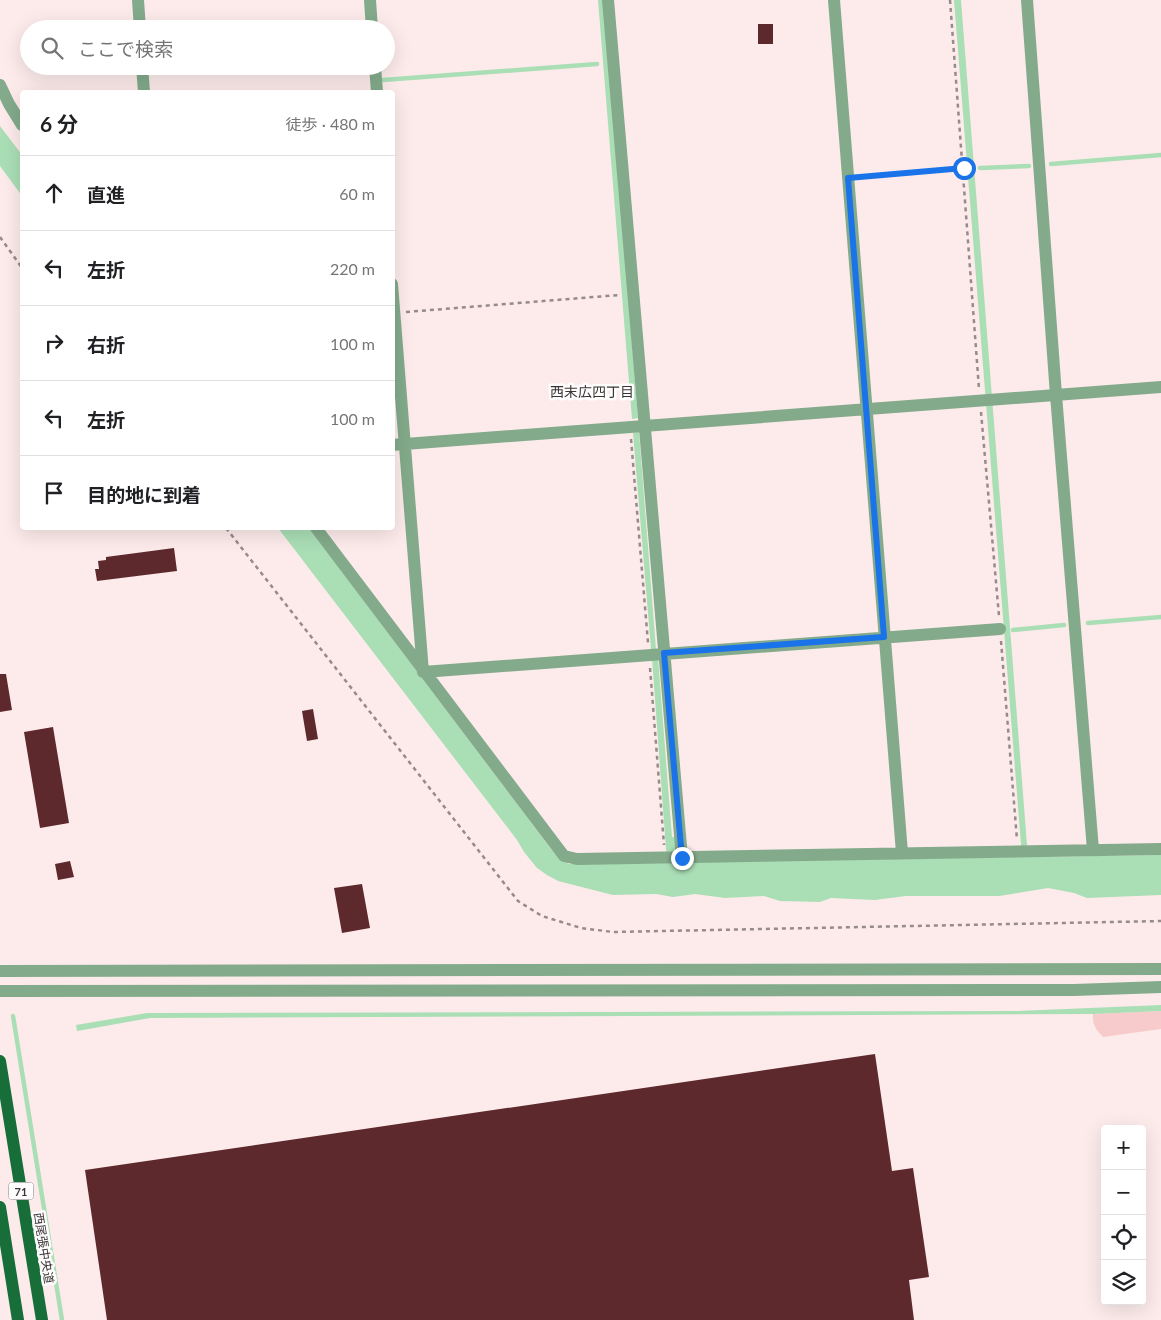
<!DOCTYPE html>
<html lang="ja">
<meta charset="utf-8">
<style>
:root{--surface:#fff;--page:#f2f2f2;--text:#202124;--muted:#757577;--line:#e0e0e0}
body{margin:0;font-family:Lato,"Noto Sans JP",sans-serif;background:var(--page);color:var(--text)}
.controls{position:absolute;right:15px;bottom:15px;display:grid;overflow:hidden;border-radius:5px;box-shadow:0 5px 20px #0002}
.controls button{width:45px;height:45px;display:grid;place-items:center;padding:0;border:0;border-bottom:1px solid var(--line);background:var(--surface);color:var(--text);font:25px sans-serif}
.stop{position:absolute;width:15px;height:15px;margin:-11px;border:4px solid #1a73e8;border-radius:50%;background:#fff}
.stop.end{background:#1a73e8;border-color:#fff;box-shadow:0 1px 5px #0008}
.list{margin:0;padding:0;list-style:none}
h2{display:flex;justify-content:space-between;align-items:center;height:65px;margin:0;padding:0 20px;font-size:21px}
h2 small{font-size:16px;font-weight:400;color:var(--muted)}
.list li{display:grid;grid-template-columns:32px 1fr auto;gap:15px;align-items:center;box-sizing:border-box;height:75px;padding:0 20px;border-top:1px solid var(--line)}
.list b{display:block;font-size:19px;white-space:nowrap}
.list em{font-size:16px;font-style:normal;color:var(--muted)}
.icon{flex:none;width:28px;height:28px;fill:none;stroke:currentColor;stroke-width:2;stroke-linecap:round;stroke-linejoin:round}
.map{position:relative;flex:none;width:1161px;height:1320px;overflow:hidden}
.search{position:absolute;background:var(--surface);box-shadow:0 5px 20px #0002;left:20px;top:20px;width:375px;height:55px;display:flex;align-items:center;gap:12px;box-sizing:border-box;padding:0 18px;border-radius:28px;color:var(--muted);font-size:19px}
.panel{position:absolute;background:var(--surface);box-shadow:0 5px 20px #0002;left:20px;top:90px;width:375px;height:440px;border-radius:5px}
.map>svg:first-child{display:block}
.green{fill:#f7cbcc}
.water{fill:#aadeb5}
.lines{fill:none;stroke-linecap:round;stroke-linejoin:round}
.stream{stroke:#aadeb5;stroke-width:4.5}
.building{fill:#5e292d}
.path{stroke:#978a8a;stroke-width:2.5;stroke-dasharray:4 4;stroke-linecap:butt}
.minor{stroke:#83aa8b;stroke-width:12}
.major{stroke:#176e38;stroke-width:12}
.route{stroke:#1a73e8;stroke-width:6}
.labels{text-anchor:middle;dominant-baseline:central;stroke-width:5;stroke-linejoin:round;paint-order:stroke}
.shield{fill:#fdfdfd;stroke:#767070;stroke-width:1}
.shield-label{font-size:11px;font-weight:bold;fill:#3c3434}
.street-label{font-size:12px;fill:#3c3434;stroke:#fdfdfd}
.neighbourhood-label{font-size:14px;fill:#3c3434;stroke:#fdfdfd}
</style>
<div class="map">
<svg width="1161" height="1320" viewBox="0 0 1161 1320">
<rect width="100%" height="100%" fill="#fdebeb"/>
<path class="green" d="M 1161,1011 L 1161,1029 L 1103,1037 C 1096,1029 1092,1025 1093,1014 Z"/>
<path class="water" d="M 598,0 L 604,0 L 638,418 L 632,419 Z
M 954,0 L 961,0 L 1027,845 L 1032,857 L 1161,855 L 1161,895 L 1087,898 L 1074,893 L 1048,888 L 999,896 L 906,896 L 875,900 L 831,898 L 820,902 L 780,901 L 764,896 L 725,898 L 695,894 L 673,897 L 656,894 L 613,895 L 558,881 L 547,875 L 537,868 L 524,852 L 517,840 L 278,528 L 309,528 L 551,849 L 558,857 L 569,864 L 667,863 L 652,658 L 658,658 L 672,837 L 676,837 L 677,862 L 1022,857 Z
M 0,126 L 22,155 L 22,196 L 0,166 Z
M 639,432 L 656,649 L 651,649 L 633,433 Z
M 1161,1005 L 1161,1011 L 1093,1014 L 150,1018 L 77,1031 L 76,1025 L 147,1013 L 1018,1011 Z"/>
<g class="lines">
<path class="stream" d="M 383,80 L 597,64
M 1051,164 L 1161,155
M 980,168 L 1029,166
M 1088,623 L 1161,617
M 1013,630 L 1064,625
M 13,1016 L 62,1320"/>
</g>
<path class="building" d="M 758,24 L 773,24 L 773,44 L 758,44 Z
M 174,548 L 177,571 L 97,581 L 95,569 L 99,569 L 98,561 L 106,560 L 106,557 Z
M 0,674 L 6,674 L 12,710 L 0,712 Z
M 313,709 L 318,739 L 307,741 L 302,711 Z
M 53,727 L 69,823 L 40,828 L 24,732 Z
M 70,861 L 74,877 L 58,880 L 55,864 Z
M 362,884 L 370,928 L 342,933 L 334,888 Z
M 875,1054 L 892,1171 L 913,1168 L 929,1277 L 909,1280 L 914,1320 L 107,1320 L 85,1170 Z"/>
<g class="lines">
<path class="path" d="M 950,0 L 979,389
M 860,176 L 964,168
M 0,237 L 22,268
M 406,312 L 619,295
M 981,412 L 999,616
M 631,439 L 648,643
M 226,528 L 518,901 L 542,916 L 581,928 L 613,932 L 1161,921
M 1001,641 L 1017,840
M 650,668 L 664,845"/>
<path class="minor" d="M 138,0 L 140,29
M 370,0 L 372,29
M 608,0 L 682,858
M 834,0 L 902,853
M 1027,0 L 1056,395 L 1093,850
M 142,66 L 144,92
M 375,66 L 377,92
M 0,85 L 9,104 L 22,125
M 392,284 L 423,672
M 392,445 L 1161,387
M 316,528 L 564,856 L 577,859 L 1161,849
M 423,672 L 1000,629
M 0,971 L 1161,969
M 0,991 L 1074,990 L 1161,987"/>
<path class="major" d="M 0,1061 L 42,1320
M 0,1207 L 18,1320"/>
</g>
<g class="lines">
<path class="route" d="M 682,858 L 664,653 L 884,637 L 848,178 L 964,168"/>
</g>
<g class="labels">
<rect class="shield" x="8.5" y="1182.5" width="25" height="17" rx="4"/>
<g class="shield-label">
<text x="21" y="1191">71</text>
</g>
<g class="street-label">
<text transform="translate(44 1248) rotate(81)">西尾張中央道</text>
</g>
<g class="neighbourhood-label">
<text x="592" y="391">西末広四丁目</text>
</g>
</g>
</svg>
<div class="controls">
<button>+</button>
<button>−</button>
<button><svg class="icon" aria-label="locate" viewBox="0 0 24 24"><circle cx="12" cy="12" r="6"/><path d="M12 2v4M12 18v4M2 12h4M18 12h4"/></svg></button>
<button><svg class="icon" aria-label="layers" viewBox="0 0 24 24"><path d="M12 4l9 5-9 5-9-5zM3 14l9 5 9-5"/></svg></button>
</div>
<div class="stop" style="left:964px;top:168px"></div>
<div class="stop end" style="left:682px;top:858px"></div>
<div class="search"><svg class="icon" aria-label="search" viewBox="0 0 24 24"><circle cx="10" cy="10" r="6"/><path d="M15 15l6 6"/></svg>ここで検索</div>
<section class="panel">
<h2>6 分<small>徒歩 · 480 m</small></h2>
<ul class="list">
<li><svg class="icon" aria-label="ahead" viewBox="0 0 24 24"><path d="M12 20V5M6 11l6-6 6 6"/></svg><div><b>直進</b></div><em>60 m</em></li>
<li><svg class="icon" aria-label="left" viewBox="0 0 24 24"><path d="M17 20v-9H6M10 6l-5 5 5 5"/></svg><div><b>左折</b></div><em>220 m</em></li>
<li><svg class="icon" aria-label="right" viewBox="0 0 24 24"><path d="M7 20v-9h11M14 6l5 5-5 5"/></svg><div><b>右折</b></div><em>100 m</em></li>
<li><svg class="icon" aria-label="left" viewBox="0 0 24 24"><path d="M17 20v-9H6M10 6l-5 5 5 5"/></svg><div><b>左折</b></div><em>100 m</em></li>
<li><svg class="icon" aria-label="arrive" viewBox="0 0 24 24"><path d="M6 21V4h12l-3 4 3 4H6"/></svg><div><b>目的地に到着</b></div></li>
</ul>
</section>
</div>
